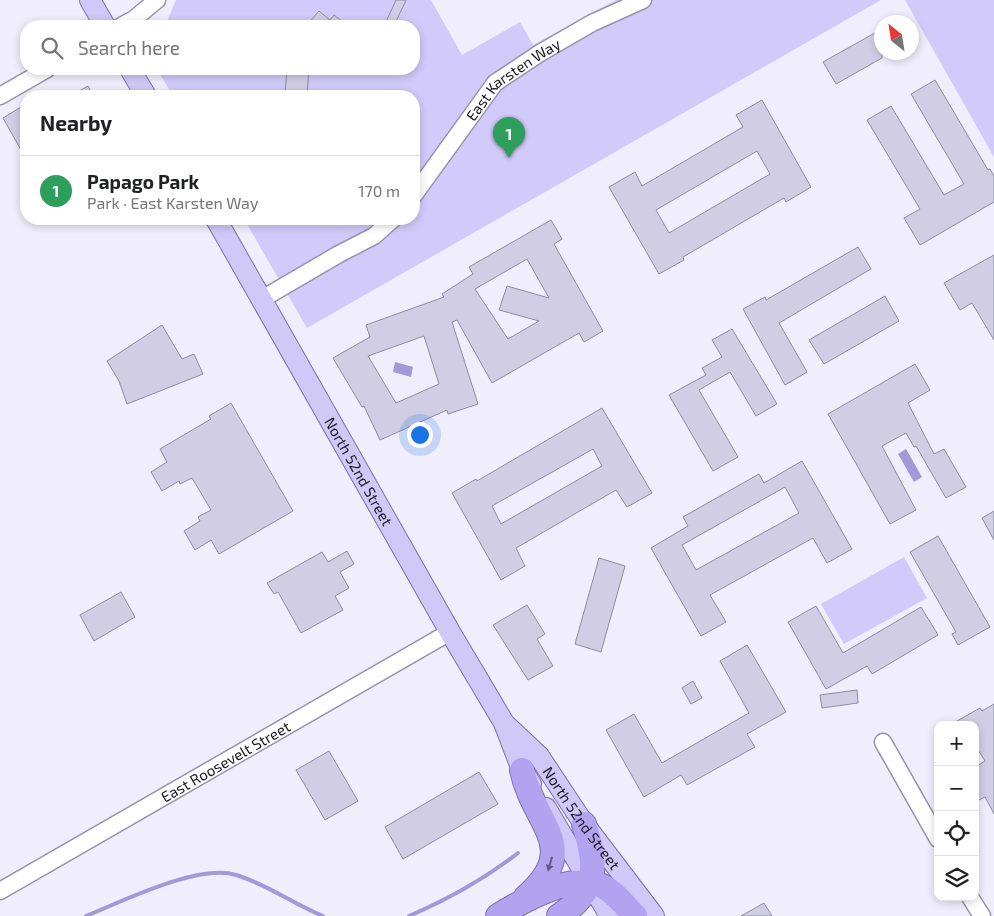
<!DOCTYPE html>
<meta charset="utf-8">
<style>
:root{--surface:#fff;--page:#f2f2f2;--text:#202124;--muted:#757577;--line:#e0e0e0;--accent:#b45309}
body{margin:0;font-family:"Exo 2",sans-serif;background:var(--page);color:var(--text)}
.controls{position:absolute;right:15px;bottom:15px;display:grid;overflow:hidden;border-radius:10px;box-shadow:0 2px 8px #0003}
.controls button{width:45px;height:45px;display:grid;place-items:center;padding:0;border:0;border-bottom:1px solid var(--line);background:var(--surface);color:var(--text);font:25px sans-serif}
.compass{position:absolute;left:874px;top:15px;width:45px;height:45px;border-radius:50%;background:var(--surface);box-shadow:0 2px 8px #0003;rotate:330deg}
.you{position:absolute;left:419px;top:434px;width:18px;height:18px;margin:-12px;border:4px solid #fff;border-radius:50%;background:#1a73e8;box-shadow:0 0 0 8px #1a73e833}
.badge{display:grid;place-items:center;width:32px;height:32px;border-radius:50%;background:var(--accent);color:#fff;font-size:16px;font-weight:700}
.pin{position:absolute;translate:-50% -41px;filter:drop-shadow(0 1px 2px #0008)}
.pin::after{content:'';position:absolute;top:26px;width:18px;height:15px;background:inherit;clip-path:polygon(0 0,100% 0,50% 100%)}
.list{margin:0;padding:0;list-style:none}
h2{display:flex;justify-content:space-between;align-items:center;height:65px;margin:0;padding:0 20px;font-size:21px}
h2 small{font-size:16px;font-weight:400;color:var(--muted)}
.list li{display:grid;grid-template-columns:32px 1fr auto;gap:15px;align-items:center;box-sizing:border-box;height:70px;padding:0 20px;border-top:1px solid var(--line)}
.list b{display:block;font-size:19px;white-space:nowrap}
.list p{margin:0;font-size:16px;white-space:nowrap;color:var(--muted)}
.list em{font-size:16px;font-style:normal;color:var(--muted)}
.icon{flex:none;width:28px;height:28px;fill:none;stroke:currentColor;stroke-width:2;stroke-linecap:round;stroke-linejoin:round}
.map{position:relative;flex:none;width:994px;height:916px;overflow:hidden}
.search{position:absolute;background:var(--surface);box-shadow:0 2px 8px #0003;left:20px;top:20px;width:400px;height:55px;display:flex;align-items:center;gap:12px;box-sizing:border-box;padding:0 18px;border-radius:20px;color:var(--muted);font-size:19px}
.panel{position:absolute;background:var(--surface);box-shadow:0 2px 8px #0003;left:20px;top:90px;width:400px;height:135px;border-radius:20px}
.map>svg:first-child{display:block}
.green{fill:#d1cafa}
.water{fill:#a398d8}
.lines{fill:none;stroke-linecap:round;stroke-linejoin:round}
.stream{stroke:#a398d8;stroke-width:4}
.building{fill:#d0cde5;stroke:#8f8ca2;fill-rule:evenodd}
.minor-casing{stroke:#9693aa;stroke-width:19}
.major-casing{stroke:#7b72a7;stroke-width:22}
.highway-casing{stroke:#7b72a7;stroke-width:26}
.minor{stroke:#fff;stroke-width:16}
.major{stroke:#d0c8f6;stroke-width:20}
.highway{stroke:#b1a3f0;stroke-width:24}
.oneway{fill:#645c88}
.labels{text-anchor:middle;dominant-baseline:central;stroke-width:5;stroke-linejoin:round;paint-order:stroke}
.street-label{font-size:15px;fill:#18161f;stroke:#fff}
</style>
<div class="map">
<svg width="994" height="916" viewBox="0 0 994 916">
<rect width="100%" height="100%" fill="#f0eefd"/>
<path class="green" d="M 176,0 L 431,0 L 462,55 L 520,22 L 533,45 L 616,0 L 881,0 L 307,328 L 244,219 L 414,219 L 414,96 L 173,96 L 157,69 L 414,69 L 414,26 L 158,26 L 167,21 Z
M 905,0 L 994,0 L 994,157 Z
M 904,557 L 927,598 L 844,644 L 821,604 Z"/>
<path class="water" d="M 395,362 L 413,367 L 411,377 L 393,372 Z
M 906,449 L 922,477 L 914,482 L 898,454 Z"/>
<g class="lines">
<path class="stream" d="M 86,916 C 121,902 199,863 236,875 C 267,884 293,904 323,916
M 409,916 C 449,899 483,880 518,853"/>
</g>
<path class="building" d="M 396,0 L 406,0 L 394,26 L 384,26 Z
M 319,11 L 330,20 L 334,15 L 348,26 L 306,26 Z
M 882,29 L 882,58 L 836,84 L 823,62 Z
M 287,69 L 309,69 L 307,94 L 285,93 Z
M 935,80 L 988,170 L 990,169 L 994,176 L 994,202 L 920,245 L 904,218 L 920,209 L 867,120 L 891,106 L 944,195 L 964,184 L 911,94 Z
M 88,86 L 94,96 L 70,96 Z
M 762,100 L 811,187 L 786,202 L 784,198 L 683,257 L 684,260 L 659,274 L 609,187 L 635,172 L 642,186 L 743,127 L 736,115 ZM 757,151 L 770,174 L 669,233 L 656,210 Z
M 26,104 L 26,159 L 3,118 Z
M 551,220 L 562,239 L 554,244 L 603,331 L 584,342 L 579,333 L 492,383 L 457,320 L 452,322 L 478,404 L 448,414 L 447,410 L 380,440 L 364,406 L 362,407 L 333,358 L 370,337 L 366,325 L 444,297 L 442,294 L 473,274 L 469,267 ZM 527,259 L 549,298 L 507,286 L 499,310 L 539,321 L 508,339 L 475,289 ZM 424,336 L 439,384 L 396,403 L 368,356 Z
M 858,247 L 871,269 L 779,323 L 807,372 L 785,385 L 743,309 L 765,297 L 766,300 Z
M 994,255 L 994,340 L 972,303 L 960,310 L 944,283 Z
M 885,296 L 899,321 L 824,364 L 809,340 Z
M 162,325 L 182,359 L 194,354 L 203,374 L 127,404 L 119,381 L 107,361 Z
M 732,329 L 777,404 L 756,416 L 730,372 L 699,390 L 738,457 L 713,471 L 669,395 L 706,375 L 702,368 L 722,357 L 712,340 Z
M 915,364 L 930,390 L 908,403 L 934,454 L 944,449 L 966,487 L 946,498 L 916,446 L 914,447 L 906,433 L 882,446 L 916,510 L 890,524 L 828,414 Z
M 231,403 L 293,511 L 219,554 L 211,540 L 195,550 L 184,531 L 200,521 L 198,517 L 211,510 L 192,478 L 180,484 L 179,481 L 162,491 L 151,472 L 167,462 L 160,449 L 211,419 L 209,416 Z
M 602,408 L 652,493 L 627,507 L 616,490 L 516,548 L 525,566 L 501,580 L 452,493 L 476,479 L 477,481 ZM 593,449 L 602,466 L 501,524 L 492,506 Z
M 802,461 L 852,549 L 827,563 L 813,538 L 710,595 L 726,622 L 701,636 L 651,548 L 688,526 L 683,517 L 759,474 L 764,483 ZM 785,487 L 799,513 L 696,570 L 682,545 Z
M 994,511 L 994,540 L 982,518 Z
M 938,536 L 990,627 L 958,645 L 952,634 L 956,632 L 910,552 Z
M 347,551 L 354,564 L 340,572 L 349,588 L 335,596 L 343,610 L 301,633 L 278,592 L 274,594 L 267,583 L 322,552 L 328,562 Z
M 599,558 L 625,566 L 601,652 L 575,644 Z
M 121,592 L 135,617 L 94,641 L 80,615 Z
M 527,605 L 545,634 L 537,639 L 553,666 L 528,680 L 493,625 Z
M 816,606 L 843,653 L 921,607 L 938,635 L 872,674 L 867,666 L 826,689 L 788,622 Z
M 747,645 L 786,712 L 747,734 L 755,747 L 687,785 L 681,775 L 644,797 L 606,730 L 634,714 L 662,763 L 749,713 L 720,661 Z
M 693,681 L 702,698 L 691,704 L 682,688 Z
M 857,690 L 858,703 L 822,708 L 820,695 Z
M 994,704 L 994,814 L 985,797 L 975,802 L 975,767 L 985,761 L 975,745 L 975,725 L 950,725 L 980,708 L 982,711 Z
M 329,751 L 358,801 L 325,820 L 296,770 Z
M 479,772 L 498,804 L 403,859 L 385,827 Z
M 764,903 L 772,916 L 741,916 Z"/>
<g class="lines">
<defs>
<g id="minor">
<path d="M 121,26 L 134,19 L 157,0"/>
<path d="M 0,96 L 47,69"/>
<path id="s1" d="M 414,195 L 495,83 L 540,53 L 592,23 L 643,0"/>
<path d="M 262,299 L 339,254 L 374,236 L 393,219"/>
<path d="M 883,742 L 938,839"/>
<path id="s2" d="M 0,891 L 450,632"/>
<path d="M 970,897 L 982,916"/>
</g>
<g id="major">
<path d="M 90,0 L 105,26"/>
<path d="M 130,69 L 146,96"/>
<path id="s3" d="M 216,219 L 450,632 L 504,723 L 522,770 L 531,784"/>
<path id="s4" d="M 507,726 L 539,756 L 584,824 L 654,916"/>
<path d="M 546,808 L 610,916"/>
</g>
<path id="highway" d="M 522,770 C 533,824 583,847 526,897
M 498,916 C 522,901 571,873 600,885 C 614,891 624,905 635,916
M 559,916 C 599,890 597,865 584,824"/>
</defs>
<use href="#minor" class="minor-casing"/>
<use href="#major" class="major-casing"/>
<use href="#highway" class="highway-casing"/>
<use href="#minor" class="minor"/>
<use href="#major" class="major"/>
<use href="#highway" class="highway"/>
</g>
<defs><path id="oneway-solid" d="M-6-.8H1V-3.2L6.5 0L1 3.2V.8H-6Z" transform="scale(1.25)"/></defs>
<use class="oneway" href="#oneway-solid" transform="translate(550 864) rotate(106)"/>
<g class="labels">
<g class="street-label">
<text stroke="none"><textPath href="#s1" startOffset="154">East Karsten Way</textPath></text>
<text stroke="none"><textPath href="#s3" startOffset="290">North 52nd Street</textPath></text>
<text stroke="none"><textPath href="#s2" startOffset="260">East Roosevelt Street</textPath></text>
<text stroke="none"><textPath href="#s4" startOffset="119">North 52nd Street</textPath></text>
</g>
</g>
</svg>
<div class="controls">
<button>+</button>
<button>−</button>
<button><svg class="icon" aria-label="locate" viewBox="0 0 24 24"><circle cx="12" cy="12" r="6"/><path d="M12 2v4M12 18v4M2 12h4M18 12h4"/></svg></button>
<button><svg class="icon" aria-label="layers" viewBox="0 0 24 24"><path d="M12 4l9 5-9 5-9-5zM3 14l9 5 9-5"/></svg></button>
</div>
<svg class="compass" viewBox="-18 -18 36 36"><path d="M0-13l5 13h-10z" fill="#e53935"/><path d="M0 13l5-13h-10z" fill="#757577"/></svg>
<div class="you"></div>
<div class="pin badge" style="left:509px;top:158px;background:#2e9e5b">1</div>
<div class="search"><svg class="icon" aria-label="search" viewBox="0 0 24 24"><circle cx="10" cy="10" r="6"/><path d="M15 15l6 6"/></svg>Search here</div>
<section class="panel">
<h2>Nearby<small></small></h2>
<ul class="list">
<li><span class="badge" style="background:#2e9e5b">1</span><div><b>Papago Park</b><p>Park · East Karsten Way</p></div><em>170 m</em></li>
</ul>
</section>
</div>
